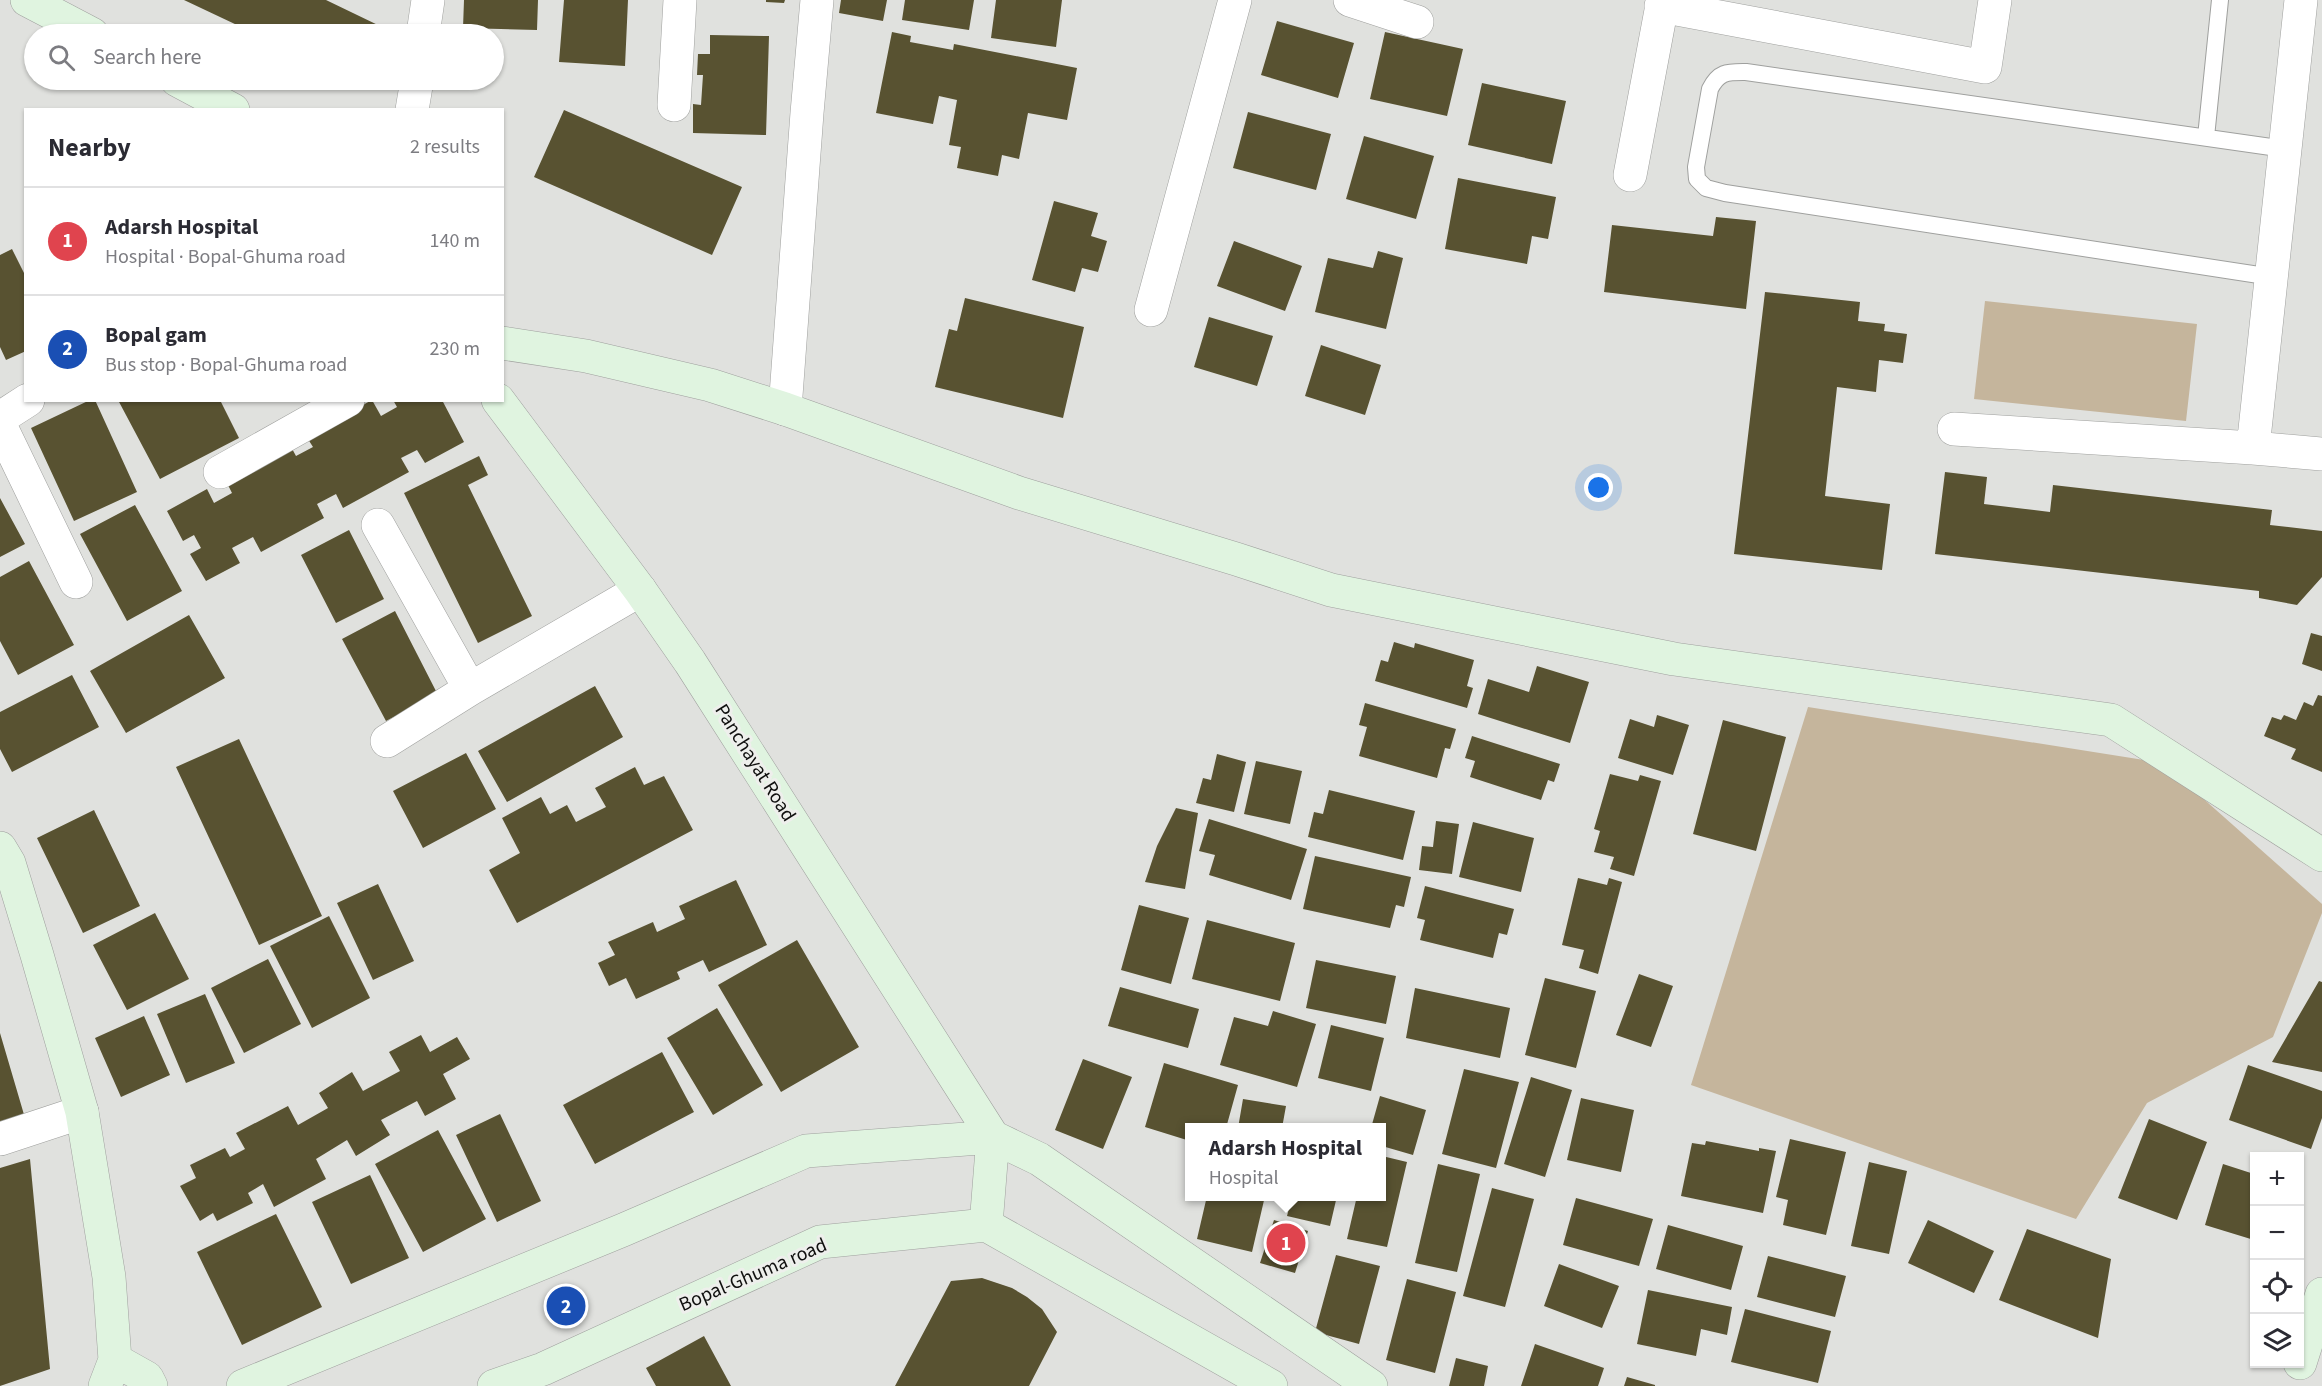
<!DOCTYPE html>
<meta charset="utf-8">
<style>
:root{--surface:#fff;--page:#f7f7f7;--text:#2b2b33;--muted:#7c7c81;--line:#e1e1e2;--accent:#0f766e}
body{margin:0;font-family:"Source Sans 3",sans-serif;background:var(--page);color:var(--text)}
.controls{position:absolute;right:18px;bottom:18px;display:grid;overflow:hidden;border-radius:0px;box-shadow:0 2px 4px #0004}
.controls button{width:54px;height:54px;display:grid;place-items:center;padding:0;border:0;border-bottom:2px solid var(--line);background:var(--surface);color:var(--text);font:30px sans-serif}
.you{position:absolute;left:1599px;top:488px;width:21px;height:21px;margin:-15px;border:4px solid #fff;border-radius:50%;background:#1a73e8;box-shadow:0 0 0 9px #1a73e833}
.badge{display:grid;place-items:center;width:39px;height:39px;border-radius:50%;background:var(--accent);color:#fff;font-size:20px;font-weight:700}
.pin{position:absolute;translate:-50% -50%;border:3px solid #fff;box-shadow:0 2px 6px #0006}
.popup{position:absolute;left:1185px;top:1123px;width:201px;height:78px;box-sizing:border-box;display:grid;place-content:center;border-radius:0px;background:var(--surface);filter:drop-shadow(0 2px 4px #0005);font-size:20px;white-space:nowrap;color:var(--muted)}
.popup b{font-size:22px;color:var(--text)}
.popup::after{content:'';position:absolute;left:50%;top:100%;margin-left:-12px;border:12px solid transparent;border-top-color:var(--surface)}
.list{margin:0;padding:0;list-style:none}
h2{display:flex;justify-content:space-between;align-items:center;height:78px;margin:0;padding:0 24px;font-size:26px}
h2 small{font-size:20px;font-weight:400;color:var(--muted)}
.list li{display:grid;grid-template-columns:39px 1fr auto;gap:18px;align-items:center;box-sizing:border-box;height:108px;padding:0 24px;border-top:2px solid var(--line)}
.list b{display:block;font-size:22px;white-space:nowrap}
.list p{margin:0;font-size:20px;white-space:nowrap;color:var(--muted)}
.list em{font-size:20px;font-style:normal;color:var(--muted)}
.icon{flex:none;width:33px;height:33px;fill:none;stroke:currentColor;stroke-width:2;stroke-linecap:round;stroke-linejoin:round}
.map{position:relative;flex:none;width:2322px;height:1386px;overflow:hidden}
.search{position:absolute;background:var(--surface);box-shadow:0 2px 4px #0004;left:24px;top:24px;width:480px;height:66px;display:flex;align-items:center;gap:15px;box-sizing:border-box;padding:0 21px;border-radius:33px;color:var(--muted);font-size:22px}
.panel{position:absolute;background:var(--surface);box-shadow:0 2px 4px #0004;left:24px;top:108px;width:480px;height:294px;border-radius:0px}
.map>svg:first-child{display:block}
.green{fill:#c5b59c}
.building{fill:#585231}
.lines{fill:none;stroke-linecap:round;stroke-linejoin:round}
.lane-casing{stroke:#9fa09e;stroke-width:18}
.street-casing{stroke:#9fa09e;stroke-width:34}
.secondary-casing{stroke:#9fa09e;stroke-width:34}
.lane{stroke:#fff;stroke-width:16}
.street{stroke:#fff;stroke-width:33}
.secondary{stroke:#e0f4e0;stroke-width:33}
.labels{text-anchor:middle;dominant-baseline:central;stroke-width:6;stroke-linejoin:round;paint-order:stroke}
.street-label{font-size:20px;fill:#10100f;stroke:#eeefec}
</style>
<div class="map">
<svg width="2322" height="1386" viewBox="0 0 2322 1386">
<rect width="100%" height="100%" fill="#e0e1de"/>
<path class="green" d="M 1985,301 L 2197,324 L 2186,421 L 1974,399 Z
M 1808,707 L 2163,763 L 2322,904 L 2322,913 L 2273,1037 L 2147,1103 L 2076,1219 L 1691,1085 Z"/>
<path class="building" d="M 184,0 L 326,0 L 382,27 L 379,34 L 256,34 Z
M 464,0 L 538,0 L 537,30 L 463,28 Z
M 564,0 L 628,0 L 625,66 L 559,62 Z
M 766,0 L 785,0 L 784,3 L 766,2 Z
M 841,0 L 887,0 L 883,21 L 839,13 Z
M 905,0 L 974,0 L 969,30 L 902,20 Z
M 996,0 L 1062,0 L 1056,47 L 991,38 Z
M 1277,21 L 1354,43 L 1338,98 L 1261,75 Z
M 892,32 L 911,36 L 910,42 L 953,50 L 954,44 L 1077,68 L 1067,120 L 1028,113 L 1019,159 L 1002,155 L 998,176 L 957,168 L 961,147 L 949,145 L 957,100 L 939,96 L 933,124 L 876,113 Z
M 1385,32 L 1463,49 L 1447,116 L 1370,99 Z
M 710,35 L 769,36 L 766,135 L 693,133 L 693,104 L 701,105 L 703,75 L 697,75 L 698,54 L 710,54 Z
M 1482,83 L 1566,101 L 1552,164 L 1468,145 Z
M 564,110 L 742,187 L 712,255 L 534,177 Z
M 1248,112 L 1331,134 L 1316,190 L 1233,168 Z
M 1364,136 L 1434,156 L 1416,219 L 1346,199 Z
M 1458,178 L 1556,197 L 1548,239 L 1532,236 L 1527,264 L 1445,249 Z
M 1054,201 L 1098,213 L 1091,236 L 1107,241 L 1098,272 L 1082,268 L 1075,292 L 1032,280 Z
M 1716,217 L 1756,221 L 1746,309 L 1604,292 L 1612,225 L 1713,236 Z
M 1234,241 L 1302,266 L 1285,311 L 1217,286 Z
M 12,249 L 26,277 L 26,351 L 6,360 L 0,347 L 0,255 Z
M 1378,251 L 1403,258 L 1386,329 L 1315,312 L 1328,258 L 1373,268 Z
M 1765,292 L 1860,302 L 1858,321 L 1885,324 L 1884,331 L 1907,334 L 1903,363 L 1879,360 L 1876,392 L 1837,387 L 1825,496 L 1890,504 L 1882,570 L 1734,554 Z
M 965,298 L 1084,327 L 1063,418 L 935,387 L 949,329 L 957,331 Z
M 1209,317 L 1273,336 L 1257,386 L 1194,367 Z
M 1321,345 L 1381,365 L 1365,415 L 1305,396 Z
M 90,400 L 95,400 L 137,492 L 74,521 L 31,428 Z
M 118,400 L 220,400 L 239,438 L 160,479 Z
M 372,400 L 381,416 L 397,407 L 393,400 L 442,400 L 464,442 L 425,463 L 417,450 L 401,458 L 409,472 L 343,508 L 336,494 L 317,504 L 324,518 L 261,552 L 253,537 L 232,548 L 240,563 L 206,581 L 190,554 L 201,548 L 194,535 L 183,541 L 167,511 L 207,489 L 214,503 L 232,493 L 225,479 L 290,445 L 296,456 L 313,447 L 306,436 Z
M 479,456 L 488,475 L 468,485 L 532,616 L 478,643 L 404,493 Z
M 1945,472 L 1987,477 L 1984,504 L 2050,512 L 2053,485 L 2272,510 L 2270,525 L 2322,531 L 2322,577 L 2297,605 L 2259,598 L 2259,591 L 1935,554 Z
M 0,498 L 25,544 L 0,557 Z
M 135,505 L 182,591 L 127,621 L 80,534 Z
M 349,530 L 384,599 L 336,623 L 301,555 Z
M 29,561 L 74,645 L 18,675 L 0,641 L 0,577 Z
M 395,611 L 438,695 L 386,721 L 342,639 Z
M 189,615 L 225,678 L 126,733 L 90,671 Z
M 2311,633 L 2322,636 L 2322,671 L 2302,664 Z
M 1394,642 L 1414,648 L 1415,643 L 1474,660 L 1467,686 L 1473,688 L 1467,708 L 1375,681 L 1381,660 L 1388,662 Z
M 1537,666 L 1589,682 L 1570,743 L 1478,714 L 1488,679 L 1529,692 Z
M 72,675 L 99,727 L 12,772 L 0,749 L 0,712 Z
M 595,686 L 623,737 L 507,802 L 478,751 Z
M 2318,695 L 2322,696 L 2322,772 L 2291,759 L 2296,749 L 2264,736 L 2272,717 L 2281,720 L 2284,715 L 2296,720 L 2304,702 L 2313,706 Z
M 1365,703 L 1456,729 L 1450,749 L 1445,748 L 1437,778 L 1359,756 L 1367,727 L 1359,725 Z
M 1657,715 L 1689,725 L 1673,775 L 1618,758 L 1630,719 L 1654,727 Z
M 1723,720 L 1786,737 L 1756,851 L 1693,834 Z
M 1472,736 L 1560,764 L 1554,782 L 1548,780 L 1541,800 L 1470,777 L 1475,761 L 1465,758 Z
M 239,739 L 322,916 L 259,945 L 176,767 Z
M 466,753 L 496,809 L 423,848 L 393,791 Z
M 1217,754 L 1246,762 L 1234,812 L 1196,803 L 1203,778 L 1211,780 Z
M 1256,761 L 1302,771 L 1290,824 L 1244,814 Z
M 635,767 L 644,785 L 664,776 L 693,830 L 517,923 L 489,870 L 520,853 L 502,818 L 541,797 L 550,814 L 567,805 L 576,822 L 606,807 L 595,788 Z
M 1610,774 L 1638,781 L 1640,775 L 1661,781 L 1634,876 L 1610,869 L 1614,857 L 1594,852 L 1600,831 L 1594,829 Z
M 1329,790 L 1415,811 L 1403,860 L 1308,837 L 1314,812 L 1323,814 Z
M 1176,808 L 1198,813 L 1185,889 L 1145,882 L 1157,846 Z
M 94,810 L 140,906 L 83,933 L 37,838 Z
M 1209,819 L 1307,849 L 1291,900 L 1209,875 L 1215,855 L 1199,851 Z
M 1436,821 L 1459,824 L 1452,874 L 1419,870 L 1422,846 L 1433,847 Z
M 1473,822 L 1534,838 L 1521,892 L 1459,877 Z
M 1315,856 L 1411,877 L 1404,907 L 1396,905 L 1390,928 L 1303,909 Z
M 1578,878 L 1607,885 L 1609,878 L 1622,882 L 1598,974 L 1579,968 L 1584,950 L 1562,945 Z
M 736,880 L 767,945 L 709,972 L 703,960 L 677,972 L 680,979 L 636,999 L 626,978 L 609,986 L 598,963 L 615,955 L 608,942 L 653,922 L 657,932 L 685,919 L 679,906 Z
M 378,884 L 414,961 L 373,980 L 337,903 Z
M 1425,886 L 1514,909 L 1507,935 L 1499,933 L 1493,958 L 1420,940 L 1425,920 L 1417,918 Z
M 1139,905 L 1189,918 L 1171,984 L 1121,970 Z
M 155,913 L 189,979 L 127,1010 L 93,945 Z
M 329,916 L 370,998 L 312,1028 L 270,946 Z
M 1207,920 L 1295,943 L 1280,1001 L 1192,979 Z
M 797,940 L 859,1047 L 781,1092 L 718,985 Z
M 268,959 L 301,1024 L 244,1053 L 211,988 Z
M 1316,960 L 1396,976 L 1386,1024 L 1306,1008 Z
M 1639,974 L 1673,986 L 1651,1047 L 1616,1035 Z
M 1545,978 L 1596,991 L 1576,1068 L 1525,1055 Z
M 2319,981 L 2322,982 L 2322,1072 L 2272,1062 Z
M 1120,987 L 1199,1009 L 1188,1048 L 1108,1026 Z
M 1415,988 L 1510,1008 L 1500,1058 L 1406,1038 Z
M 205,994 L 235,1063 L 186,1083 L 157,1014 Z
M 717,1008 L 763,1085 L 713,1115 L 667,1038 Z
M 1273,1011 L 1316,1024 L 1297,1087 L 1220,1065 L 1234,1017 L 1268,1026 Z
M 144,1016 L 170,1075 L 121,1097 L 95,1038 Z
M 1331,1025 L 1384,1038 L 1371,1091 L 1318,1078 Z
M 0,1033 L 25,1118 L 0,1126 Z
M 421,1035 L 430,1052 L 457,1037 L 470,1059 L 443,1074 L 456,1099 L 425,1116 L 417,1101 L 381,1120 L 390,1135 L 356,1156 L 347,1140 L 316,1159 L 326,1179 L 274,1207 L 263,1184 L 248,1193 L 253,1203 L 217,1221 L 213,1213 L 200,1221 L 180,1186 L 196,1178 L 190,1165 L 225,1148 L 230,1157 L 245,1149 L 236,1133 L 288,1106 L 298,1125 L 328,1108 L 319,1093 L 352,1072 L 363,1091 L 400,1071 L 389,1052 Z
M 662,1052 L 694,1112 L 595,1164 L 563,1105 Z
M 1083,1059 L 1132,1077 L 1103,1149 L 1055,1130 Z
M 1164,1063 L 1238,1085 L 1226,1128 L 1190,1128 L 1190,1141 L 1145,1127 Z
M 2248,1065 L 2322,1091 L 2322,1118 L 2311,1149 L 2229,1120 Z
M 1464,1069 L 1519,1082 L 1496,1168 L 1442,1154 Z
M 1531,1077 L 1572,1090 L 1545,1177 L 1504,1164 Z
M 1380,1096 L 1426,1110 L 1413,1155 L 1382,1146 L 1382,1128 L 1371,1128 Z
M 1581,1098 L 1634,1110 L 1621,1172 L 1567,1160 Z
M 1243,1099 L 1286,1106 L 1282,1128 L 1238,1128 Z
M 500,1114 L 541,1201 L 497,1222 L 456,1135 Z
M 2149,1119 L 2207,1142 L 2177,1220 L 2118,1198 Z
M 438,1130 L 486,1219 L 423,1252 L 375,1164 Z
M 1790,1139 L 1846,1152 L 1826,1235 L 1783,1225 L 1788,1200 L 1776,1197 Z
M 1706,1141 L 1759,1151 L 1759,1148 L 1776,1151 L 1763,1213 L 1681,1196 L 1692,1143 L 1705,1145 Z
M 1382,1156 L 1407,1162 L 1387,1247 L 1347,1239 L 1357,1196 L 1382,1196 Z
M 30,1159 L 50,1369 L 0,1386 L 0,1168 Z
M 1869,1162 L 1907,1171 L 1889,1254 L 1851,1246 Z
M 1438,1164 L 1480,1174 L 1457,1272 L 1415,1263 Z
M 2223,1164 L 2254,1174 L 2254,1240 L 2205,1225 Z
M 370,1175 L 409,1258 L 351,1284 L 312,1202 Z
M 1492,1188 L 1534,1199 L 1505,1307 L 1463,1296 Z
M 1207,1196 L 1265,1196 L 1252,1252 L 1197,1239 Z
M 1292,1196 L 1337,1196 L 1330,1226 L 1287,1216 Z
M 1576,1198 L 1653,1219 L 1639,1266 L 1563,1245 Z
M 276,1214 L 322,1307 L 242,1345 L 197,1252 Z
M 1274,1220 L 1308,1231 L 1295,1273 L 1260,1263 Z
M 1928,1220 L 1994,1251 L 1974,1293 L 1908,1263 Z
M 1668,1225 L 1743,1246 L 1731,1290 L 1656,1269 Z
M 2027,1229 L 2111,1259 L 2098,1338 L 1999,1300 Z
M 1336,1255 L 1380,1266 L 1359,1344 L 1315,1332 Z
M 1768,1256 L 1846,1276 L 1835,1317 L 1757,1297 Z
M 1559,1264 L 1619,1286 L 1602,1328 L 1544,1306 Z
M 982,1278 L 1012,1288 L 1027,1297 L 1042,1309 L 1057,1332 L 1029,1386 L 895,1386 L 951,1281 Z
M 1407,1279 L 1456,1292 L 1435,1373 L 1386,1360 Z
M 1648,1290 L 1732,1307 L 1727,1335 L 1701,1329 L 1696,1356 L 1637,1344 Z
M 1745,1309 L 1831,1331 L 1818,1383 L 1731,1362 Z
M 704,1336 L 731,1386 L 656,1386 L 646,1368 Z
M 1535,1344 L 1604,1368 L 1598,1386 L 1521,1386 Z
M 1456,1358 L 1488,1366 L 1484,1386 L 1449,1386 Z
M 1627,1377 L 1655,1385 L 1655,1386 L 1624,1386 Z"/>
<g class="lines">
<defs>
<path id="lane" d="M 2206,137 L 2220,0
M 2272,277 L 1725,193 L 1706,188 L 1697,179 L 1696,167 L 1710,89 C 1719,71 1728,72 1746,72 L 2285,149"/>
<path id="street" d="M 1350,0 L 1417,22
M 2301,0 L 2253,448 L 2322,454
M 1661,6 L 1985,67 L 1995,0
M 423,34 L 428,0
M 674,105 L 680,0
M 412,110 L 417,80
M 1630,175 L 1663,0
M 1151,310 L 1235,0
M 785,409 L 807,113 L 817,0
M 0,418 L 28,400
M 0,425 L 76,582
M 1954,429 L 2253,448
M 220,472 L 348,400
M 378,525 L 470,689
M 387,741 L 470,689 L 640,590
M 0,1139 L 82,1112"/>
<path id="secondary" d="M 27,0 L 92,34
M 177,80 L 233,110
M 502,343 L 586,356 L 710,385 L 785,409 L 1019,493 L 1236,559 L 1331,590 L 1674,659 L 2111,720 L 2322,855
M 498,400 L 640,590 L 690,662 L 993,1137 L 986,1225
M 0,848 L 9,863 L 37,955 L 82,1112 L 109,1277 L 115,1360 L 105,1386
M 115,1360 L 147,1378 L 151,1386
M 2300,1363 L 2322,1294
M 243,1386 L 623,1230 L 806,1151 L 993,1137 L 1039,1159 L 1371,1386
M 494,1386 L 543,1369 L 820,1242 L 986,1225 L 1271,1386"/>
</defs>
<use href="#lane" class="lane-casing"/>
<use href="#street" class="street-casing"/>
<use href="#secondary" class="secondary-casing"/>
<use href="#lane" class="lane"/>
<use href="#street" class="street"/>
<use href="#secondary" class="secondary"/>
</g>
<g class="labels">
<g class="street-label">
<text transform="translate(755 763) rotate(58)">Panchayat Road</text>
<text transform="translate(753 1275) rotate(-23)">Bopal-Ghuma road</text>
</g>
</g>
</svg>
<div class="controls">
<button>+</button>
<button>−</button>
<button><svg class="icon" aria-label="locate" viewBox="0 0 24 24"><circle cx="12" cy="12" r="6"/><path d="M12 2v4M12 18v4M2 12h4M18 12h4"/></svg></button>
<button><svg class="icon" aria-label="layers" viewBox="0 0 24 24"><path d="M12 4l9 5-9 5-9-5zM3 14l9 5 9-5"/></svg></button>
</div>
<div class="you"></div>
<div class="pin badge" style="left:1286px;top:1243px;background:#e0444e">1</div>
<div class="popup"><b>Adarsh Hospital</b>Hospital</div>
<div class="pin badge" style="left:566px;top:1306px;background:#1a4fb4">2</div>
<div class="search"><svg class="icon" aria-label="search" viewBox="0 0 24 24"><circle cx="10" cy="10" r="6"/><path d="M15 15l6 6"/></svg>Search here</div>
<section class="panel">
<h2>Nearby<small>2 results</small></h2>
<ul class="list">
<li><span class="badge" style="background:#e0444e">1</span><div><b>Adarsh Hospital</b><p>Hospital · Bopal-Ghuma road</p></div><em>140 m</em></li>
<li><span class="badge" style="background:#1a4fb4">2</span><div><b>Bopal gam</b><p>Bus stop · Bopal-Ghuma road</p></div><em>230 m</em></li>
</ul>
</section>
</div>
